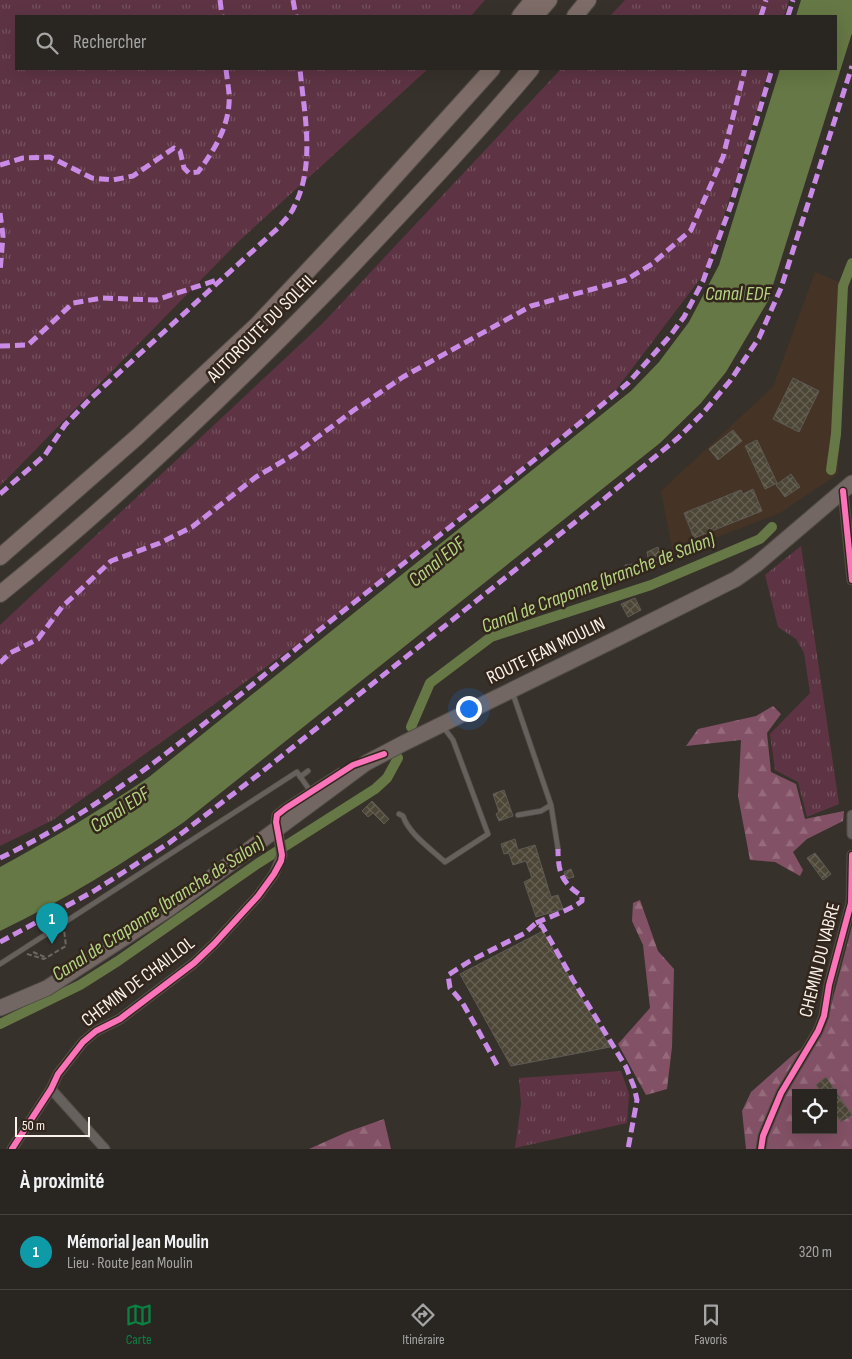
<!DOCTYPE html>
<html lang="fr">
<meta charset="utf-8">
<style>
:root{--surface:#292520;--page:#35312d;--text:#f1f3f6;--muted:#a5a5a5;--line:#45423e;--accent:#0b8043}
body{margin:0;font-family:"Sofia Sans Condensed",sans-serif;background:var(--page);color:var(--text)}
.controls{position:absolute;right:15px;bottom:15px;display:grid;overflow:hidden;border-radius:0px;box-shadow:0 5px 20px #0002}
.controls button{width:45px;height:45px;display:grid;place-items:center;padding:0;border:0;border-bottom:1px solid var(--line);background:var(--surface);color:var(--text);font:25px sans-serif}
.scale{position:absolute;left:15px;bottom:12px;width:75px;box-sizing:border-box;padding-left:5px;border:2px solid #faf1ea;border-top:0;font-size:14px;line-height:18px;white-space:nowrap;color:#faf1ea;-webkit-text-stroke:4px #33261c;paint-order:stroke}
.you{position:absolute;left:468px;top:708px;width:18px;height:18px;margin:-12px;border:4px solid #fff;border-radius:50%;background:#1a73e8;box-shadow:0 0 0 8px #1a73e833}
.badge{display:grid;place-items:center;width:32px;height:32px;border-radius:50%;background:var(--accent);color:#fff;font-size:16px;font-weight:700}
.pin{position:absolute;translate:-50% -41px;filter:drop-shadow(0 1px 2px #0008)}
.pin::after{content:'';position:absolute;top:26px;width:18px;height:15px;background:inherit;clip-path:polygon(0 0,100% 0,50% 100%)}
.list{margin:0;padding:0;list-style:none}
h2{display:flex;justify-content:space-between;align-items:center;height:65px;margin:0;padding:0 20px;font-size:21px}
h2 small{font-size:16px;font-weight:400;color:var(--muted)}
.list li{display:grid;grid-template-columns:32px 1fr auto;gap:15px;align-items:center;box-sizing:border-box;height:75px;padding:0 20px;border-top:1px solid var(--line)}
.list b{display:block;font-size:19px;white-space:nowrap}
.list p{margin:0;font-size:16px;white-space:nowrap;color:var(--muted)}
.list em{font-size:16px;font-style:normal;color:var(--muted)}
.icon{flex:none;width:28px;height:28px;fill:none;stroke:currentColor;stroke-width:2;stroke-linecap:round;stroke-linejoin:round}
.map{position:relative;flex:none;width:852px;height:1149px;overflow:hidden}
.search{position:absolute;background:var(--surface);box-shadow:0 5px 20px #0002;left:15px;right:15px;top:15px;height:55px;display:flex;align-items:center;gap:12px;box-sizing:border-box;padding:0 18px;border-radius:0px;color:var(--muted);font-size:19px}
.sheet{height:140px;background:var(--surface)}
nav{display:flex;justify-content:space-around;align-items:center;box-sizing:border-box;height:70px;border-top:1px solid var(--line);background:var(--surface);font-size:14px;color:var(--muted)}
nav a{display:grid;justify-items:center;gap:2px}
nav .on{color:var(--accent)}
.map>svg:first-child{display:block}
.built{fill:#453426}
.grass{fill:url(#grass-tufts)}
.forest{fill:url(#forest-firs);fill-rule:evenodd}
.water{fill:#667845}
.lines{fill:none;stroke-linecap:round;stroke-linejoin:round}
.canal{stroke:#667845;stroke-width:10}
.building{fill:url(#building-cross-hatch);stroke:#5e5a54}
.lane-casing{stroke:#534d48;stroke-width:6}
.street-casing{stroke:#534d48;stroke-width:11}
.primary-casing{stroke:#534d48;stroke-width:17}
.highway-casing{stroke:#534d48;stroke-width:18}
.path{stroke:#6d6763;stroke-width:2;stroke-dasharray:5 2.5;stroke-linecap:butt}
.lane{stroke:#67615d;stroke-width:4.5}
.street{stroke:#67615d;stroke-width:9}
.primary{stroke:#736763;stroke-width:15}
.highway{stroke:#7d6c67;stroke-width:16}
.quiet{stroke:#ca8be6;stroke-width:5;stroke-dasharray:10 5;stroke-linecap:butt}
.cycleway-casing{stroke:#33261c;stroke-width:9}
.cycleway{stroke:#fb73b8;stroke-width:6}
.labels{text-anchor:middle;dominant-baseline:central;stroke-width:5;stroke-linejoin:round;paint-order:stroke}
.street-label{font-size:19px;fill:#faf1ea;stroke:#33261c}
.water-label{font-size:20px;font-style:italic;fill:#b5d382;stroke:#33261c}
</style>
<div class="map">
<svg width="852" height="1149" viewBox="0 0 852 1149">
<defs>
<pattern id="grass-tufts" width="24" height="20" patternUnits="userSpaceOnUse" patternTransform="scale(1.25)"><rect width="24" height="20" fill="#5e3444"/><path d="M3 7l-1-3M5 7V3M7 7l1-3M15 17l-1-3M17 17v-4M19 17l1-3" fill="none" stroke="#76525f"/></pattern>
<pattern id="forest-firs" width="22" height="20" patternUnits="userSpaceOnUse" patternTransform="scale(1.25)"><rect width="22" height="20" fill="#835165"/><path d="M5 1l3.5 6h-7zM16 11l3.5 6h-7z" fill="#956a7b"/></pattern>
<pattern id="building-cross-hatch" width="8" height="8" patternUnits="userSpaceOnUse" patternTransform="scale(1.25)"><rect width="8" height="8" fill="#4c4637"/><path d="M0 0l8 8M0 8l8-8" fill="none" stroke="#676154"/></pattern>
</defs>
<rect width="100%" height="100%" fill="#37312b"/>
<path class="built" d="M 815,272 L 844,284 L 838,474 L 780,513 L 673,554 L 661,491 L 773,387 Z"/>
<path class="grass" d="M 0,0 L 485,0 L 471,16 L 16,16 L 16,69 L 428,69 L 239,241 L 0,486 Z
M 625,0 L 789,0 L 784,16 L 610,16 Z
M 561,69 L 769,69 L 744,154 L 706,271 L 612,395 L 330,621 L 53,820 L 0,846 L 0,625 L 323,323 Z
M 801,546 L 839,804 L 807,817 L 798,782 L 775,770 L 770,734 L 810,693 L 804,653 L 796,639 L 778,627 L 765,575 Z
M 621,1071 L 629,1094 L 627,1123 L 515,1148 L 521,1104 L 519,1078 Z"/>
<path class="forest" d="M 773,706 L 781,714 L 767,733 L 771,772 L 796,784 L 805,819 L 844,811 L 843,821 L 807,839 L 793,852 L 803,870 L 800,876 L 775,862 L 750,860 L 738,796 L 741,740 L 686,746 L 698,729 L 756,716 Z
M 640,900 L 658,951 L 674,969 L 672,1047 L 667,1089 L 646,1095 L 618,1044 L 650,1008 L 643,945 L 632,921 L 633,903 Z
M 852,926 L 852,1149 L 746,1149 L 742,1111 L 751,1092 L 795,1053 L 821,1037 L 829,1013 ZM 796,1093 L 833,1093 L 833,1130 L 796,1130 Z
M 384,1119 L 391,1149 L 309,1149 L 347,1132 Z"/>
<path class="water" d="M 801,0 L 852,0 L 852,33 L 768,301 L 726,372 L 701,403 L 660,443 L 184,822 C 125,862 65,900 0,931 L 0,867 C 51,839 101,810 149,777 L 631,391 L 659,362 L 689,322 L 719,265 L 780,69 L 836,69 L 836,16 L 796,16 Z"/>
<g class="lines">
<path class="canal" d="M 831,470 L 836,434 L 843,286 L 852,263
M 411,727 L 430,683 L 491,637 L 651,585 L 760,539 L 772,527
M 0,1024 L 80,985 L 118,961 L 257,864 L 375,789 L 387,778 L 398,758"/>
</g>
<path class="building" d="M 793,378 L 819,391 L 799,432 L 773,419 Z
M 733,430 L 742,441 L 718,460 L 709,449 Z
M 757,440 L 777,483 L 765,489 L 745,446 Z
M 791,474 L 800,487 L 785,497 L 776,485 Z
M 753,489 L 762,511 L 694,538 L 684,513 L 741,490 L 743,494 Z
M 658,547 L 660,554 L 667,552 L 671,561 L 626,574 L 625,565 L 649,562 L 647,552 Z
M 635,598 L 641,610 L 628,617 L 621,604 Z
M 504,790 L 513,816 L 499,821 L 496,814 L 499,812 L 493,794 Z
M 372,801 L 389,819 L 384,824 L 373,813 L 368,817 L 362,811 Z
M 515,839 L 518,850 L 535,845 L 551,897 L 558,895 L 563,909 L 536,917 L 524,882 L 532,878 L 526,861 L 513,865 L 509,853 L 504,854 L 501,844 Z
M 815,853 L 831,874 L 823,880 L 807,858 Z
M 571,869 L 574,877 L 566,879 L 564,872 Z
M 543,931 L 610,1047 L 511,1066 L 460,974 Z
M 826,1077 L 852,1115 L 841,1122 L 833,1110 L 833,1093 L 821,1093 L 816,1085 Z"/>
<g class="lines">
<defs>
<path id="lane" d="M 513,694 L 551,805 L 558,849
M 300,777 L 308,771
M 399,814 L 403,816 C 409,834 431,849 445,862 L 488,834 L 453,740 L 444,728
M 518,815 L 541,811 L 551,805
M 0,964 L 297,772 L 311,792"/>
<path id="street" d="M 843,491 L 852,580
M 852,815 L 852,834
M 51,1089 L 105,1149
M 12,1149 L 51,1089 L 58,1074 L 83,1042 L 96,1031 L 120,1019 L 194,963 L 214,944 L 258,896 L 274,874 L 282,855 L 276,822 L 277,815 L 286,808 L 340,773
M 761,1149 L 763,1136 L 781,1093 L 818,1031 L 824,1016 L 829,985 L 851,903 L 852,855"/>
<path id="primary" d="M 0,1008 L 47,988 L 170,908 L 366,763 L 404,743 L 618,638 L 736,579 L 757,564 L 852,483"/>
<path id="highway" d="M 520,16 L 533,0
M 535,16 L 549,0
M 575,16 L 588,0
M 0,557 L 137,437 L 258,324 L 361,214 L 492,69
M 0,594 C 124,494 238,384 348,270 C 410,204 473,138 531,69"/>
</defs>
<use href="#lane" class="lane-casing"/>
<use href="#street" class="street-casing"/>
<use href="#primary" class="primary-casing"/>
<use href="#highway" class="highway-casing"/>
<path class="path" d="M 33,952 L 47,958
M 27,954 L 44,959 L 66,946 L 64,930"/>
<use href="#lane" class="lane"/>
<use href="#street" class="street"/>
<use href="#primary" class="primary"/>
<use href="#highway" class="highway"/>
<path class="quiet" d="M 220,0 L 222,16
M 293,0 L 296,16
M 761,16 L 766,0
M 788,16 L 793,0
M 0,165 L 23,158 L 50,157 L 92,178 L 113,180 L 133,176 L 174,148 L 180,151 L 184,168 L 189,173 L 198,172 C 213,152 227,130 229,104 C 230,93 227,80 226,69
M 0,213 L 3,236 L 0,272
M 0,346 L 28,345 L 73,303 L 102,298 L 156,300 L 217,280
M 0,494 L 45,455 L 65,425 L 89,400 L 278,228 C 283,221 291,215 294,207 C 316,164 304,114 300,69
M 0,663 L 10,653 L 38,639 L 62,607 L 111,561 L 160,543 L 192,527 L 256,477 L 295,454 L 354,410 L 403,377 L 531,306 L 626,280 L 652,264 L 691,230 L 723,157 L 745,69
M 0,858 C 126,798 229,701 337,616 C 434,539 533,463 628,383 L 670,336 L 684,317 L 703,281 L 731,205 L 772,69
M 536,923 C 551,916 568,911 582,901 L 582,896 C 562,883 558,873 558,849
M 0,942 L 94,891 L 169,843 L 263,771 L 599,503 L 678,438 L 703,413 L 730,381 L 759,338 L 781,288 L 852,66
M 497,1065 L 478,1030 L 462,1002 L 450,988 L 448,975 L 470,961 L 525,933 L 536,923 L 542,926 L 552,943 L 573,980 L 626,1067 L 634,1087 L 637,1100 L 628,1149"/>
<defs>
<path id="cycleway" d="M 843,491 L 852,580
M 12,1149 L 51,1089 L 58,1074 L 83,1042 L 96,1031 L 120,1019 L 194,963 L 214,944 L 258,896 L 274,874 L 281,861 L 282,855 L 276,822 L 277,815 L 286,808 L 353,765 L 384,754
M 761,1149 L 763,1136 L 781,1093 L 818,1031 L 824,1016 L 829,985 L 851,903 L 852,855"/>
</defs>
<use href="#cycleway" class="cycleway-casing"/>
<use href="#cycleway" class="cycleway"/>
</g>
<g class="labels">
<g class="street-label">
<text transform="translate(262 328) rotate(-45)">AUTOROUTE DU SOLEIL</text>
<text transform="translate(546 651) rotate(-26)">ROUTE JEAN MOULIN</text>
<text transform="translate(820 960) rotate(-76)">CHEMIN DU VABRE</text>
<text transform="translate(138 982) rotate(-37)">CHEMIN DE CHAILLOL</text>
</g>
<g class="water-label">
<text x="738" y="294">Canal EDF</text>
<text transform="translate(437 562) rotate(-39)">Canal EDF</text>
<text transform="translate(598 583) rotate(-21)">Canal de Craponne (branche de Salon)</text>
<text transform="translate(120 810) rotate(-33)">Canal EDF</text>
<text transform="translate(158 909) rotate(-33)">Canal de Craponne (branche de Salon)</text>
</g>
</g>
</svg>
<div class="controls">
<button><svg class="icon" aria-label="locate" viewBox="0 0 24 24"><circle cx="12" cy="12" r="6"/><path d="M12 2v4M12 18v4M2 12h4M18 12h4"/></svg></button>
</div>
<div class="scale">50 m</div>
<div class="you"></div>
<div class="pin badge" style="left:52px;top:944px;background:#0f9aa8">1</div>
<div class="search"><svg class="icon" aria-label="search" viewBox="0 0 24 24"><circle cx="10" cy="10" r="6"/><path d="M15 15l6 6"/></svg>Rechercher</div>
</div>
<section class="sheet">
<h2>À proximité<small></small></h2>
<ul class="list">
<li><span class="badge" style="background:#0f9aa8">1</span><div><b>Mémorial Jean Moulin</b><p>Lieu · Route Jean Moulin</p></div><em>320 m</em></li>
</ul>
</section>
<nav>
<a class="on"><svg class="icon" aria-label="map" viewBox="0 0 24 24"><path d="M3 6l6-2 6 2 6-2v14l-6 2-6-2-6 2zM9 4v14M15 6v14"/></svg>Carte</a>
<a><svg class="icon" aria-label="directions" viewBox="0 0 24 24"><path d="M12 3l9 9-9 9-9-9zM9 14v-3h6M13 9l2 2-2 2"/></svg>Itinéraire</a>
<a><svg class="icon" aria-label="saved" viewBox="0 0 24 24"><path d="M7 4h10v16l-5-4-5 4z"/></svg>Favoris</a>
</nav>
